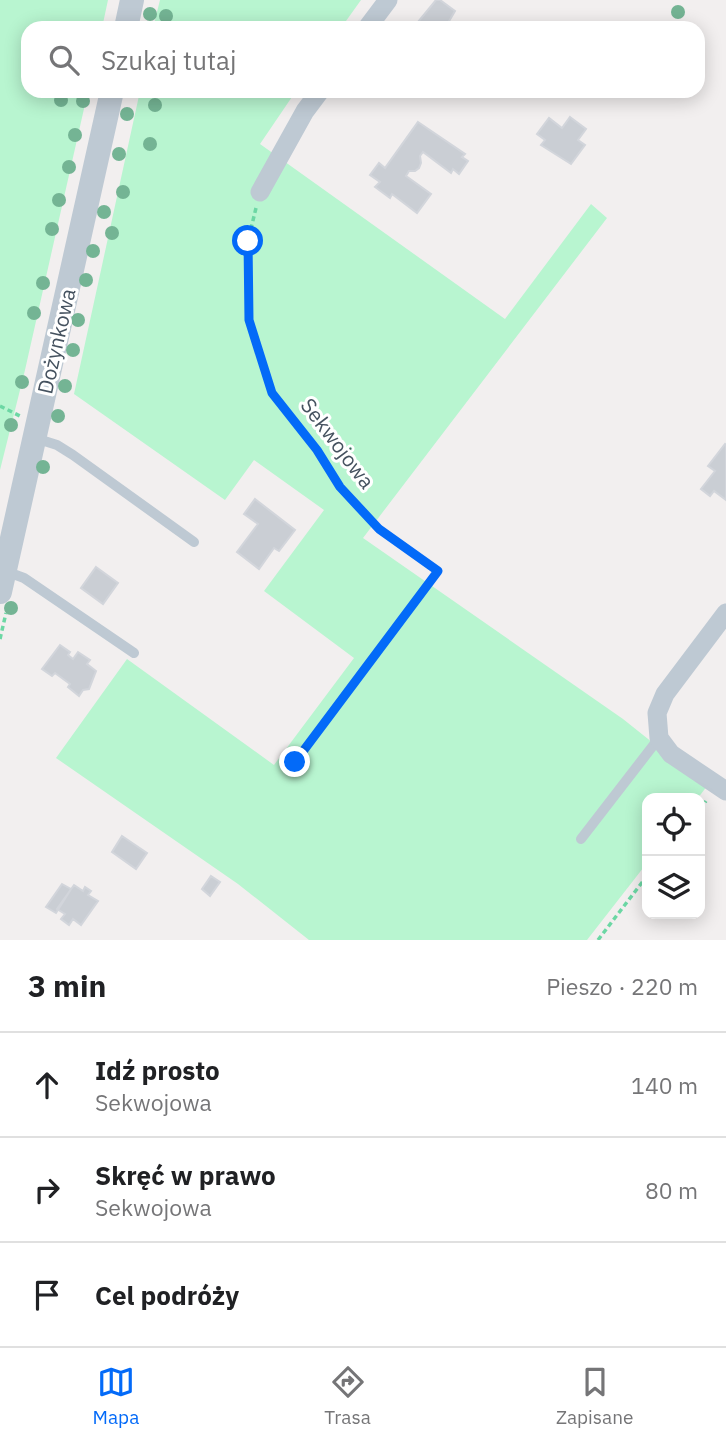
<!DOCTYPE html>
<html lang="pl">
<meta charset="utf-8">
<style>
:root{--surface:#fff;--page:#f6f6f6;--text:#202124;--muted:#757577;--line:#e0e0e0;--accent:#036af8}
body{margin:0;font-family:"IBM Plex Sans",sans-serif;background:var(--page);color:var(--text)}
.controls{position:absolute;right:21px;bottom:21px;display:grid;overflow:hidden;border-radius:14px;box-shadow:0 4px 18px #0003}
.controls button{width:63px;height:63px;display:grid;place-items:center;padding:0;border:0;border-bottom:2px solid var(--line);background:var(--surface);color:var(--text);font:35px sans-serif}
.stop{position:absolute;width:21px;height:21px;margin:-16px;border:5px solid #036af8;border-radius:50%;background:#fff}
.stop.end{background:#036af8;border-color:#fff;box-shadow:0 2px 7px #0008}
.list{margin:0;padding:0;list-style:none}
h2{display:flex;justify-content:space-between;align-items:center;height:91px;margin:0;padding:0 28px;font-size:30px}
h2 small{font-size:23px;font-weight:400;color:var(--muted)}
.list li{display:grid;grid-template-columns:46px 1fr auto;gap:21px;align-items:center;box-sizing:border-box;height:105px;padding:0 28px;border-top:2px solid var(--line)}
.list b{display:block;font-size:26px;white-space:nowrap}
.list p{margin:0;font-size:23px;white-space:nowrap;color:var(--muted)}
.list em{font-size:23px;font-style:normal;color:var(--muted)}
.icon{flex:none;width:38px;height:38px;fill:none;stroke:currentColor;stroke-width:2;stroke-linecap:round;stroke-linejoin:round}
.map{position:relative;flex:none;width:726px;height:940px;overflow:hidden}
.search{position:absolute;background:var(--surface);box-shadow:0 4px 18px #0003;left:21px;right:21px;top:21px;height:77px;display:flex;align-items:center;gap:18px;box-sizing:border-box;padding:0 24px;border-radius:21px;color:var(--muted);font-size:26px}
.sheet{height:406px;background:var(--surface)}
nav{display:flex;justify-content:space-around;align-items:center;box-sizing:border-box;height:98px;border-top:2px solid var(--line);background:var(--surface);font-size:19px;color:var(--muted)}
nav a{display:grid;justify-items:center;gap:4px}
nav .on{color:var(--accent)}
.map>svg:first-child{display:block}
.green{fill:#b8f5d0}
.building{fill:#caced4;stroke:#d2d5db;stroke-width:2}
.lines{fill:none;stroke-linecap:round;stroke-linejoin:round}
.path{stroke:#6cd7a4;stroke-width:3.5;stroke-dasharray:5 3.5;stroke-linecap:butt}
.service{stroke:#bec9d3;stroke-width:10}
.minor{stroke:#bec9d3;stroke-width:19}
.tertiary{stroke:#bec9d3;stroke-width:24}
.tree{fill:#74b494}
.route{stroke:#036af8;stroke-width:9}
.labels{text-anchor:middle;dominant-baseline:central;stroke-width:6;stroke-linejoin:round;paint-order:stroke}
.street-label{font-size:21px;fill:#45525f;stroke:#fff}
</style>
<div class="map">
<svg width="726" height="940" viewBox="0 0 726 940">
<rect width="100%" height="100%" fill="#f2efef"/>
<path class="green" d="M 0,0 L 108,0 L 102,28 L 28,28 L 28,91 L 88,91 L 25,370 L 0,470 Z
M 160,0 L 361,0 L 341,28 L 153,28 Z
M 140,91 L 296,91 L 260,144 L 505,319 L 591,204 L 607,218 L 363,538 L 623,719 L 707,786 L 698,798 L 647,798 L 647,863 L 587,940 L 309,940 L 238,884 L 56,758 L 127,659 L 274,765 L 354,658 L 264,591 L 324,510 L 254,460 L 225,500 L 74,394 Z"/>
<path class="building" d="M 436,0 L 440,0 L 455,11 L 445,28 L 413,28 Z
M 570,117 L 586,129 L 578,140 L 585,145 L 571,164 L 541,145 L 545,140 L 537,134 L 549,118 L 562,128 Z
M 418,122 L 465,154 L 462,157 L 468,161 L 459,174 L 453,169 L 451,173 L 423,152 L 420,156 L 421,163 L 419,168 L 415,171 L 409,171 L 406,176 L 431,194 L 417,213 L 392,194 L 390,198 L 375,187 L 380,182 L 370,175 L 379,163 L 385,168 Z
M 725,444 L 726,445 L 726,500 L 714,491 L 710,496 L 701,489 L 715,471 L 708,466 Z
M 255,499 L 295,530 L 279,551 L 274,548 L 259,569 L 237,552 L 258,524 L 244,514 Z
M 96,567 L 118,583 L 103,604 L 81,588 Z
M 60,645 L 70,652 L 68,655 L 73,659 L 78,652 L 90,660 L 87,664 L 96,671 L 89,689 L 83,690 L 79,696 L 68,687 L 70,684 L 55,673 L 52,676 L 42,669 Z
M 122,836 L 147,853 L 136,869 L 112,852 Z
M 211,876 L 220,882 L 210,896 L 202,889 Z
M 62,884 L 71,889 L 56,913 L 46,907 Z
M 74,885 L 83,891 L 85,887 L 91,891 L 88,895 L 98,901 L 81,925 L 73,919 L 69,925 L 61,919 L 65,914 L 57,909 Z"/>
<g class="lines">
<path class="path" d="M 256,208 L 248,241 L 249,319 L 272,393 L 317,450 L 340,487 L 379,529 L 438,571 L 295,762
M 0,406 L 20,416
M 0,639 L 6,613
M 700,809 L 706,801
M 598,940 L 647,876"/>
<path class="service" d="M 35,438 L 57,445 L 73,455 L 194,542
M 5,571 L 24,578 L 134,653
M 581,839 L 659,738"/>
<path class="minor" d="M 367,28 L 388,0
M 260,192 L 305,111 L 320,91
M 726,613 L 665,694 L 657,713 L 659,738 L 671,754 L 726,791"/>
<path class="tertiary" d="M 126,28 L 132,0
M 0,592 L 112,91"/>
</g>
<g class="tree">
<circle cx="678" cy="12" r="7"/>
<circle cx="150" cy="14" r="7"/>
<circle cx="166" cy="16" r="7"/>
<circle cx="61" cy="100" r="7"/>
<circle cx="83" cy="101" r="7"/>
<circle cx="155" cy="105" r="7"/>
<circle cx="127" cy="114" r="7"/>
<circle cx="75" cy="135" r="7"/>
<circle cx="150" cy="144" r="7"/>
<circle cx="119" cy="154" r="7"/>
<circle cx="69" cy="167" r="7"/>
<circle cx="123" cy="192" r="7"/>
<circle cx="59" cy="200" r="7"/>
<circle cx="104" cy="212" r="7"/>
<circle cx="52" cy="229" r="7"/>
<circle cx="112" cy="233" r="7"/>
<circle cx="93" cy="251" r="7"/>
<circle cx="86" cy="280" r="7"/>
<circle cx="43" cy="283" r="7"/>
<circle cx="34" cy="313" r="7"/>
<circle cx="78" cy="320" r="7"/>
<circle cx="73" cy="350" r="7"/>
<circle cx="22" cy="382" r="7"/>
<circle cx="65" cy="386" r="7"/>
<circle cx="58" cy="416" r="7"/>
<circle cx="11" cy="425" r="7"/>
<circle cx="43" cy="467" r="7"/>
<circle cx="11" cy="608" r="7"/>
</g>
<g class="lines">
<path class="route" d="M 248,241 L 249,320 L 272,393 L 317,450 L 340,487 L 379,529 L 438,571 L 295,762"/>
</g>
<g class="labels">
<g class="street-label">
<text transform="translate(56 341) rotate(-77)">Dożynkowa</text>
<text transform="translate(338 443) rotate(53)">Sekwojowa</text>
</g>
</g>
</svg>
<div class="controls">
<button><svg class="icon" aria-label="locate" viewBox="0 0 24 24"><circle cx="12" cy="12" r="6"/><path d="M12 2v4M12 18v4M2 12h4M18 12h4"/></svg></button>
<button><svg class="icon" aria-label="layers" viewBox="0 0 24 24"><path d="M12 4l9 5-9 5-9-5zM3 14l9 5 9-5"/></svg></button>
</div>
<div class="stop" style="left:248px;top:241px"></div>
<div class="stop end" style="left:295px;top:762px"></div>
<div class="search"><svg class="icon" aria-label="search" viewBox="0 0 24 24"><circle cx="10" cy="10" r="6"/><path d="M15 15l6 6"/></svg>Szukaj tutaj</div>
</div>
<section class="sheet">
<h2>3 min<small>Pieszo · 220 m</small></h2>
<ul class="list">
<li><svg class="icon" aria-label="ahead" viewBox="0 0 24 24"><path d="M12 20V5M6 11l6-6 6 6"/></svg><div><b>Idź prosto</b><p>Sekwojowa</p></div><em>140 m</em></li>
<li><svg class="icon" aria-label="right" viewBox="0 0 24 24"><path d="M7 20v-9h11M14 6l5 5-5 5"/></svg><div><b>Skręć w prawo</b><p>Sekwojowa</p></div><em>80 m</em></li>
<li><svg class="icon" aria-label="arrive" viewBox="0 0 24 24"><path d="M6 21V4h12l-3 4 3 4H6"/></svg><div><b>Cel podróży</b></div></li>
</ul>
</section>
<nav>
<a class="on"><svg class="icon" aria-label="map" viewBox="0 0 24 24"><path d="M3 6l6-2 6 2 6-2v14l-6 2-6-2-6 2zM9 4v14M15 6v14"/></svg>Mapa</a>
<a><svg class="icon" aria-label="directions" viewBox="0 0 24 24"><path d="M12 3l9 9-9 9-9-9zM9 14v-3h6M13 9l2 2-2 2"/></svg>Trasa</a>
<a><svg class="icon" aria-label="saved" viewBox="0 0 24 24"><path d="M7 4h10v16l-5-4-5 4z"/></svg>Zapisane</a>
</nav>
